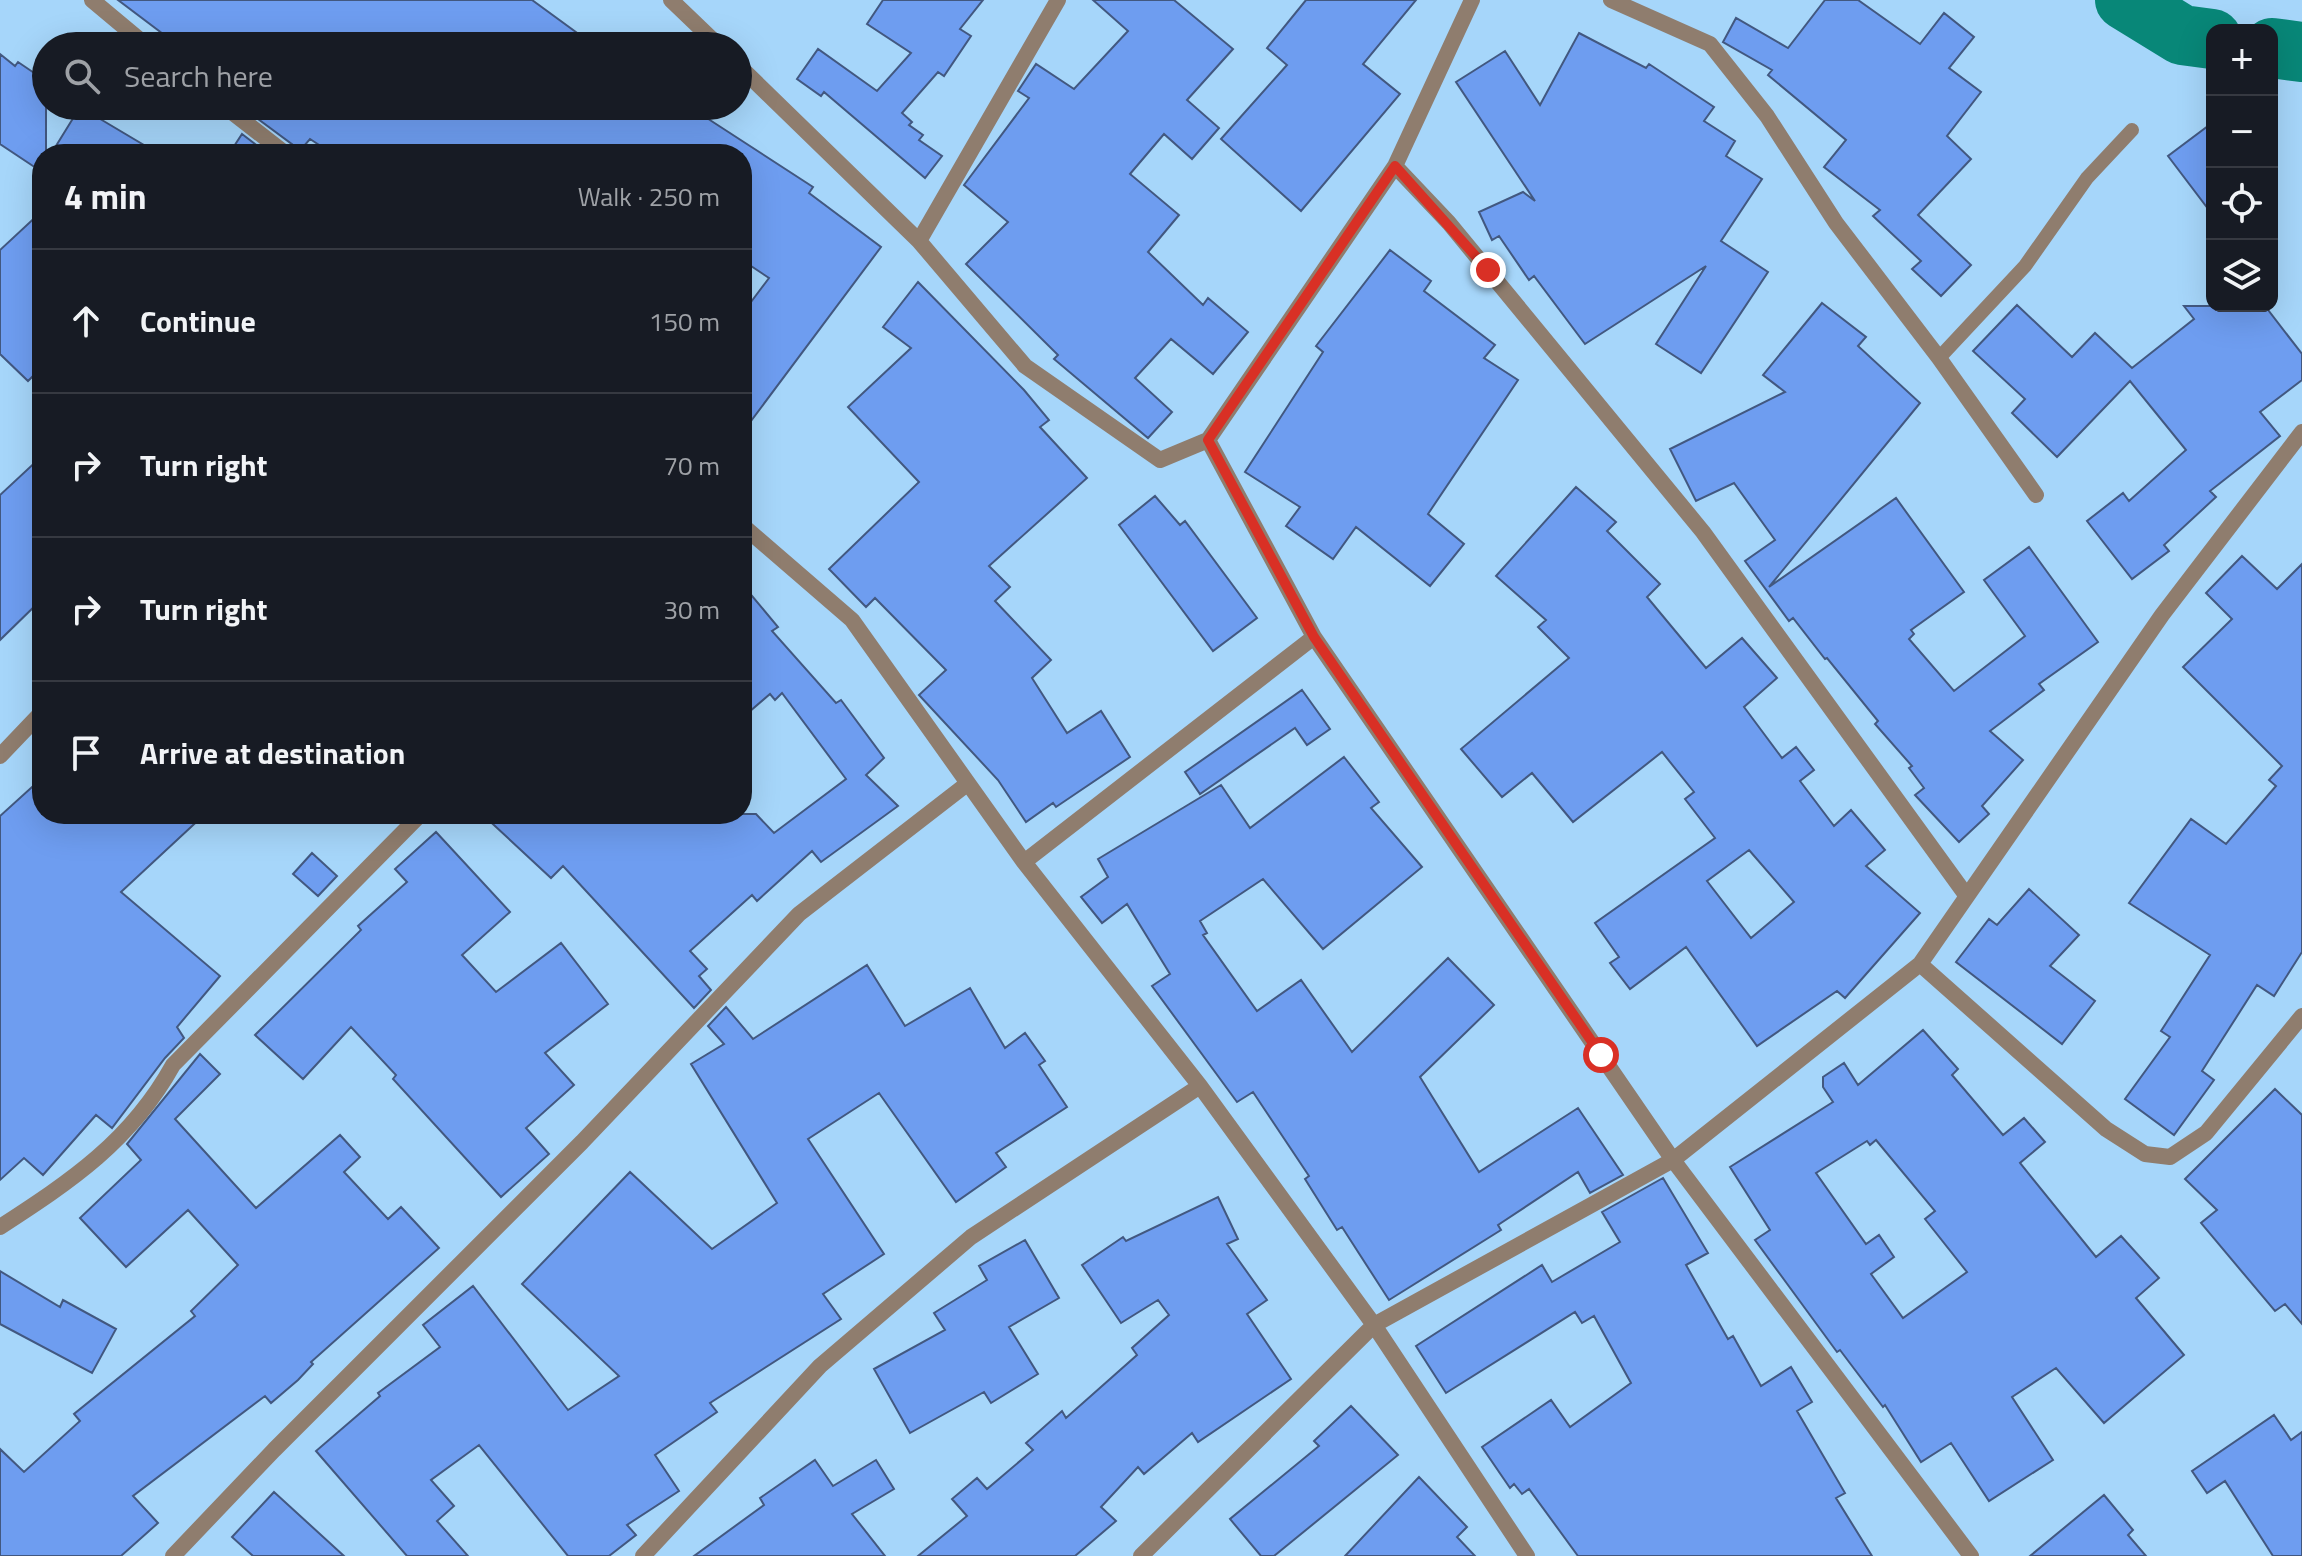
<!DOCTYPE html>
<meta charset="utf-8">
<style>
:root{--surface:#171b24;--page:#20242c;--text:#f1f3f6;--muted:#9ea1a6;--line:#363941}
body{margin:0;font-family:"Titillium Web",sans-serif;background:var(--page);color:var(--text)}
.controls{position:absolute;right:24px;top:24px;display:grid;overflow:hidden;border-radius:16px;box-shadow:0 8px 32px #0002}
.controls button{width:72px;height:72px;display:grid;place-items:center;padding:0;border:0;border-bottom:2px solid var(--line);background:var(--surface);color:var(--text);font:40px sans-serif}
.stop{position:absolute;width:24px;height:24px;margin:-18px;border:6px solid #d93025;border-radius:50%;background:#fff}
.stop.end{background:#d93025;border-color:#fff;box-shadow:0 2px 8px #0008}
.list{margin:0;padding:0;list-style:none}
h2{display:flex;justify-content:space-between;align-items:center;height:104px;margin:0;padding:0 32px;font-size:34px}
h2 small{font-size:26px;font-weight:400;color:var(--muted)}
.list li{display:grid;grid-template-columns:52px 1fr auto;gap:24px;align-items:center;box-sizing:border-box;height:144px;padding:0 32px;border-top:2px solid var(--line)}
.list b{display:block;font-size:30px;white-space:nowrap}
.list em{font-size:26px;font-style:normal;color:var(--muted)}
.icon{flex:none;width:44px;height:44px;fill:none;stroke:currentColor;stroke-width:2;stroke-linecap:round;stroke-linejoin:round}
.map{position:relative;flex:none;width:2302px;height:1556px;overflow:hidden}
.search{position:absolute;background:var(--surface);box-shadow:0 8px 32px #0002;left:32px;top:32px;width:720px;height:88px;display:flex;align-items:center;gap:20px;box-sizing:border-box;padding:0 28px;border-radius:44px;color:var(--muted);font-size:30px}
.panel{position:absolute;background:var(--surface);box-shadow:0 8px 32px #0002;left:32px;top:144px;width:720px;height:680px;border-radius:32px}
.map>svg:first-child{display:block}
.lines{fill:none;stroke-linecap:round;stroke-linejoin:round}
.river{stroke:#088778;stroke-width:60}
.building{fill:#6e9df0;stroke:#425880;stroke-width:2;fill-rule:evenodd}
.service{stroke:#8f7d6e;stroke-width:14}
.minor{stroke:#8f7d6e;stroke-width:16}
.route{stroke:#d93025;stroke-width:10}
</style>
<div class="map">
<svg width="2302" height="1556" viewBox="0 0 2302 1556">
<rect width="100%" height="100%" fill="#a6d6fa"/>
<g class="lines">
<path class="river" d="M 2125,0 L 2182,35 L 2212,39
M 2272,48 L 2302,52"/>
</g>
<path class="building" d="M 118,0 L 532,0 L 595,46 L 179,46 Z
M 883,0 L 983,0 L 960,29 L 971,36 L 944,76 L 938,72 L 902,113 L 912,122 L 909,125 L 923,135 L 919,140 L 942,156 L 925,178 L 824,92 L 821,96 L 797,79 L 818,49 L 877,91 L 911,53 L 867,24 Z
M 1093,0 L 1174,0 L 1233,49 L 1187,100 L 1219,128 L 1192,159 L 1164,134 L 1130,174 L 1179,215 L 1148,252 L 1203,305 L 1208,298 L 1248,332 L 1213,374 L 1171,339 L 1135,378 L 1172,412 L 1148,438 L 1054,359 L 1058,355 L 966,264 L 1008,222 L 964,185 L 1029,98 L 1018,91 L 1036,64 L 1074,89 L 1128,31 Z
M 1306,0 L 1416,0 L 1363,64 L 1400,94 L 1301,211 L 1221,139 L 1287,65 L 1267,48 Z
M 1825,0 L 1858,0 L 1920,44 L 1944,13 L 1974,37 L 1949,68 L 1981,92 L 1947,136 L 1971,159 L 1918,215 L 1971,265 L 1941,296 L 1912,269 L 1921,261 L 1873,216 L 1880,210 L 1824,167 L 1846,140 L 1768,75 L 1772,70 L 1723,42 L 1736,18 L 1788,48 Z
M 1579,33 L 1646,68 L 1649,64 L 1714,107 L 1704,121 L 1735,141 L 1726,156 L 1762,179 L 1721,241 L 1768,272 L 1701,373 L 1656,344 L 1706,266 L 1585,344 L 1534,276 L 1529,280 L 1499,236 L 1492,240 L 1479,212 L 1523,192 L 1535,201 L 1456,82 L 1505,51 L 1540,105 Z
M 0,54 L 15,66 L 18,62 L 46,81 L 46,154 L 42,154 L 42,172 L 0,144 Z
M 261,106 L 678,106 L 693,115 L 696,111 L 813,187 L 809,193 L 881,247 L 742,433 L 742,314 L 769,278 L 742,260 L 742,154 L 333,154 L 310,139 L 297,154 L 293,145 L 254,116 Z
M 80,107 L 159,154 L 51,154 Z
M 2212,123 L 2212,214 L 2168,156 Z
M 242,134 L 268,154 L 229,154 Z
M 42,211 L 42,367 L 28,381 L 0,354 L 0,250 Z
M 1390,250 L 1431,281 L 1424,291 L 1495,345 L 1484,358 L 1518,380 L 1428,514 L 1464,544 L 1430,586 L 1356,527 L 1333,559 L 1286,526 L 1300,507 L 1245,472 L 1323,352 L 1316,346 Z
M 918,282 L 1024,390 L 1049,420 L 1040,427 L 1087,478 L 989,566 L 1010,587 L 995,601 L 1051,660 L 1032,678 L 1067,733 L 1101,711 L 1130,757 L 1056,807 L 1053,803 L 1026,822 L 998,780 L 919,695 L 946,670 L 875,598 L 866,607 L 829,569 L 919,482 L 848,407 L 911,348 L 883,327 Z
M 1822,303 L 1866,337 L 1858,346 L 1920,403 L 1769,587 L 1896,498 L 1964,592 L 1911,630 L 1914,634 L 1909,639 L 1954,691 L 2025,636 L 1984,580 L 2029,547 L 2098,642 L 2039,684 L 2044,690 L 1990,731 L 2023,760 L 1982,806 L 1989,814 L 1959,842 L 1915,795 L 1924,788 L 1909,768 L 1912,766 L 1875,724 L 1878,721 L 1827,658 L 1825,659 L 1793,618 L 1789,621 L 1745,561 L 1775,540 L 1734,483 L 1696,501 L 1670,449 L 1785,392 L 1763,375 Z
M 2017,305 L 2072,357 L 2095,333 L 2132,368 L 2194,319 L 2184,306 L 2265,306 L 2302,354 L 2302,380 L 2260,412 L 2280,436 L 2210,491 L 2216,497 L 2164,545 L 2169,551 L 2132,579 L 2087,521 L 2123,493 L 2129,501 L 2186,450 L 2130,381 L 2057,457 L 2012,413 L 2025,399 L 1973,351 Z
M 42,456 L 42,599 L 0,640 L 0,495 Z
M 1576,487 L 1616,522 L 1607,531 L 1660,584 L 1647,597 L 1706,668 L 1742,638 L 1777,678 L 1744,707 L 1782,758 L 1796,747 L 1814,770 L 1800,781 L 1834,826 L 1851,810 L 1885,850 L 1866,866 L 1920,913 L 1845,998 L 1837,991 L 1757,1046 L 1686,947 L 1630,989 L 1610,963 L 1619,957 L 1595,923 L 1715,838 L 1685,799 L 1694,792 L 1662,752 L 1573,822 L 1532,773 L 1502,797 L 1461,749 L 1569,658 L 1538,627 L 1546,620 L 1496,576 ZM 1749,850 L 1794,902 L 1751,938 L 1707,881 Z
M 1155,496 L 1180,525 L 1185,521 L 1257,618 L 1213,651 L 1119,525 Z
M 2242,556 L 2277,589 L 2302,564 L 2302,952 L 2274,996 L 2257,985 L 2202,1071 L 2214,1080 L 2174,1135 L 2125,1099 L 2170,1037 L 2161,1031 L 2210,955 L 2129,903 L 2191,819 L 2226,844 L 2276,786 L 2269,780 L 2282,766 L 2183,667 L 2232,619 L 2206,593 Z
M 742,584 L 778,627 L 772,631 L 836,703 L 841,700 L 884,758 L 866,775 L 898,806 L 821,862 L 812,851 L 757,901 L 752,895 L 690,951 L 707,969 L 699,976 L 711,990 L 694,1008 L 563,866 L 551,878 L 482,814 L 756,814 L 774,833 L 846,779 L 782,693 L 775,700 L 770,694 L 742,718 Z
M 1302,690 L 1330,729 L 1307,745 L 1295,728 L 1200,794 L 1185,772 Z
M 1344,757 L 1379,802 L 1371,808 L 1422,867 L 1323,949 L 1263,879 L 1200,921 L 1207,933 L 1203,935 L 1257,1011 L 1301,980 L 1352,1052 L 1448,958 L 1494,1005 L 1420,1077 L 1479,1172 L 1578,1108 L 1623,1175 L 1590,1193 L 1578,1172 L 1498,1225 L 1501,1230 L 1389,1300 L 1342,1227 L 1337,1230 L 1305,1179 L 1309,1176 L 1253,1092 L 1237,1102 L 1152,986 L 1170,974 L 1127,904 L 1102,923 L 1081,897 L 1108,877 L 1098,859 L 1221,785 L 1250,828 Z
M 42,778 L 42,814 L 205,814 L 121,892 L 220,976 L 177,1027 L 184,1038 L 165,1058 L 112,1128 L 96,1115 L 43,1175 L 24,1158 L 0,1180 L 0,816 Z
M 436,832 L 510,912 L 462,955 L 496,992 L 561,943 L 608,1004 L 545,1053 L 574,1085 L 526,1128 L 549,1154 L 501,1197 L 393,1079 L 396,1075 L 351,1027 L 303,1079 L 255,1035 L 361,930 L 358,926 L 407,882 L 395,869 Z
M 312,853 L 337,876 L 318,896 L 293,874 Z
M 2029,889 L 2079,935 L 2050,966 L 2095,1001 L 2062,1044 L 1956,962 L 1989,919 L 1997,925 Z
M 867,965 L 905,1026 L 970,988 L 1005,1048 L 1025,1033 L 1045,1061 L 1039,1065 L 1067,1107 L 996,1153 L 1006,1167 L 956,1202 L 879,1093 L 808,1139 L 884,1254 L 823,1294 L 841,1319 L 710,1403 L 717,1412 L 655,1455 L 679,1491 L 627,1525 L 636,1535 L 609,1556 L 568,1556 L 479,1445 L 431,1480 L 454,1506 L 437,1521 L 468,1556 L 407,1556 L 316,1451 L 380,1396 L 378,1393 L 440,1347 L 423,1325 L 473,1286 L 568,1410 L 619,1376 L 522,1284 L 630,1172 L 712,1249 L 777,1203 L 691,1064 L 724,1044 L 708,1026 L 726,1007 L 753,1039 Z
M 1923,1030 L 1958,1069 L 1952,1075 L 2003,1135 L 2024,1118 L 2045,1142 L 2020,1163 L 2096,1257 L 2121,1236 L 2159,1278 L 2136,1298 L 2184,1355 L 2104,1423 L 2056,1368 L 2012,1397 L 2053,1460 L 1989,1501 L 1951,1443 L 1921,1462 L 1885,1405 L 1883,1407 L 1840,1350 L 1837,1352 L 1755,1240 L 1770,1230 L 1730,1167 L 1833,1102 L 1823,1087 L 1823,1077 L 1844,1063 L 1858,1085 ZM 1876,1140 L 1935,1211 L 1925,1219 L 1967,1272 L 1903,1318 L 1871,1274 L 1894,1257 L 1879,1235 L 1866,1244 L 1816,1173 L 1867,1141 L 1870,1145 Z
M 200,1054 L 220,1074 L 175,1119 L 256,1208 L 340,1135 L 360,1157 L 344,1172 L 388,1219 L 401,1207 L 439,1248 L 311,1362 L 313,1364 L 298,1380 L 271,1403 L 265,1396 L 133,1496 L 158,1523 L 121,1556 L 0,1556 L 0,1449 L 24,1472 L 80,1421 L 74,1414 L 195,1316 L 191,1311 L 238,1265 L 188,1210 L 126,1267 L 80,1218 L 141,1160 L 127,1144 Z
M 2275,1089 L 2302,1115 L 2302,1324 L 2285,1304 L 2275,1311 L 2201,1223 L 2217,1210 L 2185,1179 Z
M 1663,1178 L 1708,1253 L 1686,1265 L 1728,1339 L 1733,1336 L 1761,1386 L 1791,1367 L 1812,1402 L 1797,1411 L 1845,1493 L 1836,1498 L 1872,1556 L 1578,1556 L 1529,1489 L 1522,1494 L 1514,1484 L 1510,1488 L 1482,1447 L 1551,1400 L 1570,1427 L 1631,1383 L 1594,1316 L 1582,1323 L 1575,1312 L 1446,1393 L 1416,1346 L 1542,1265 L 1552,1282 L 1620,1242 L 1602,1212 Z
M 1218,1197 L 1238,1239 L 1227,1244 L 1267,1300 L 1247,1314 L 1291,1379 L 1198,1442 L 1192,1433 L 1144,1474 L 1138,1467 L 1101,1507 L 1116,1521 L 1075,1556 L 918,1556 L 967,1516 L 952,1499 L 977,1478 L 987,1489 L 1033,1450 L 1026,1443 L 1062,1411 L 1066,1418 L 1137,1355 L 1132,1348 L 1169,1315 L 1158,1300 L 1121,1323 L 1082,1265 L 1123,1237 L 1126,1241 Z
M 1025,1240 L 1059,1298 L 1009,1327 L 1038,1374 L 991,1403 L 984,1392 L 910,1433 L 874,1369 L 945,1330 L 934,1313 L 987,1280 L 979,1266 Z
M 0,1271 L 60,1307 L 63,1300 L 116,1329 L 92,1373 L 0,1324 Z
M 1351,1406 L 1398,1455 L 1274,1556 L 1261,1556 L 1230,1519 L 1319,1446 L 1314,1441 Z
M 2274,1415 L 2291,1440 L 2302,1432 L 2302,1556 L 2273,1556 L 2225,1481 L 2207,1493 L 2192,1471 Z
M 815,1460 L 833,1486 L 876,1460 L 894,1489 L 852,1514 L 885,1556 L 694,1556 L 764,1505 L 760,1498 Z
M 1419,1477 L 1467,1527 L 1457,1537 L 1475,1556 L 1345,1556 Z
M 274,1492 L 344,1556 L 253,1556 L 232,1537 Z
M 2104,1495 L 2133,1530 L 2128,1535 L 2146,1556 L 2030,1556 Z"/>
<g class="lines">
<path class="service" d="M 1939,358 L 2025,266 L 2087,178 L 2132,130"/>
<path class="minor" d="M 92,0 L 147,46
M 671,0 L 719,46
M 1611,0 L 1710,44 L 1767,116 L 1836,223 L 1939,358 L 2036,495
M 738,65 L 919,241 L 1025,366 L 1160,460 L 1208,440 L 1395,166 L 1472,0
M 224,106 L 286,154
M 1395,166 L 1449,223 L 1703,532 L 1966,895
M 919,241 L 1058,0
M 1208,440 L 1314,637 L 1673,1160 L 1971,1556
M 742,525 L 852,620 L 1024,862 L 1200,1086 L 1374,1325 L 1527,1556
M 0,756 L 42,712
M 1024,862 L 1314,637
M 1920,964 L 2106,1129 L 2145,1154 L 2170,1157 L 2206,1133 L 2302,1016
M 0,1227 C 71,1181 131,1141 173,1065 L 421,814
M 173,1556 L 274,1450 L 582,1142 L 799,914 L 967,784
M 643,1556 L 820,1366 L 971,1237 L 1200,1086
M 1141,1556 L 1374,1325 L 1673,1160 L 1920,964 L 2162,615 L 2302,432"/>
</g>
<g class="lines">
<path class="route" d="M 1488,270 L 1395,166 L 1208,440 L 1314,637 L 1601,1055"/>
</g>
</svg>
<div class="controls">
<button>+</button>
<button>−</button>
<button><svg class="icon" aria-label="locate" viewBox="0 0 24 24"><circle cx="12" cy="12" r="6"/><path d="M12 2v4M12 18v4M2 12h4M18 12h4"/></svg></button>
<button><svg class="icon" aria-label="layers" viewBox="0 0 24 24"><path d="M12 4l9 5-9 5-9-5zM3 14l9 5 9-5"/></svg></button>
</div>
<div class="stop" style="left:1601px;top:1055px"></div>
<div class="stop end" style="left:1488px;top:270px"></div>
<div class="search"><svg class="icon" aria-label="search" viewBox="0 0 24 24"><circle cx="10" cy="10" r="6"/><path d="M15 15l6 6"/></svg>Search here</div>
<section class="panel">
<h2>4 min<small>Walk · 250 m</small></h2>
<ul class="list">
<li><svg class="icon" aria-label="ahead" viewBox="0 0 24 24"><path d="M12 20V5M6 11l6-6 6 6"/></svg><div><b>Continue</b></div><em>150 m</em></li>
<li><svg class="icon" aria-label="right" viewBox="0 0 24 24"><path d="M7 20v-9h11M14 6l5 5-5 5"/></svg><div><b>Turn right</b></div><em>70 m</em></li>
<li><svg class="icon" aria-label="right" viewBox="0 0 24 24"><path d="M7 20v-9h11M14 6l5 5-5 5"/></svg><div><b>Turn right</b></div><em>30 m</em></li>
<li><svg class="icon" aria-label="arrive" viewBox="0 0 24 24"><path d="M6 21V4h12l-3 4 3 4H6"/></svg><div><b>Arrive at destination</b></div></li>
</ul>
</section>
</div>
